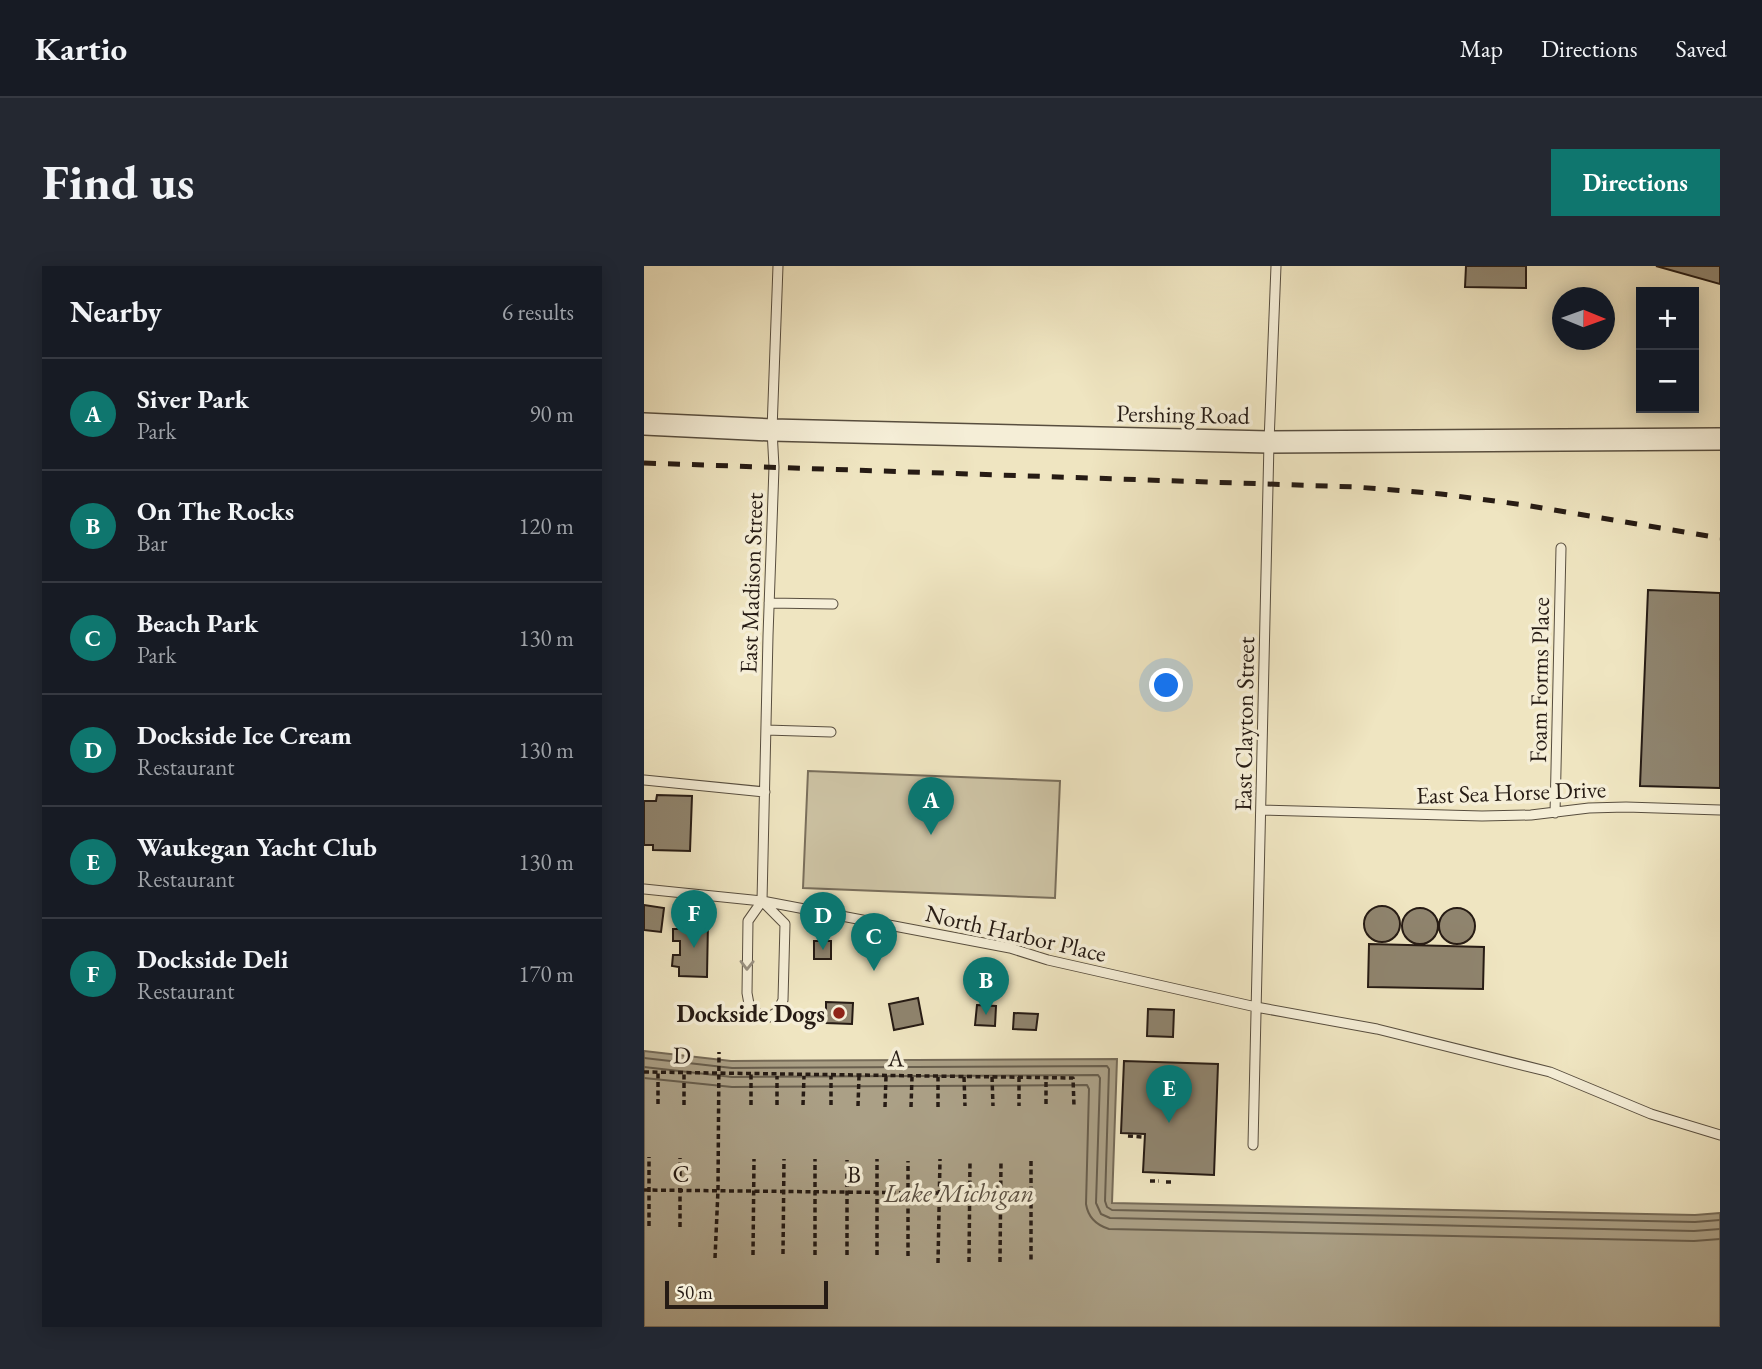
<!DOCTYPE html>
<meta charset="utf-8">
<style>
:root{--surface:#171b24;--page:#242831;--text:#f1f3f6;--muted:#9ea1a6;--line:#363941;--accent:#0f766e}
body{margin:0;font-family:"EB Garamond",serif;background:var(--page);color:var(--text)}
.controls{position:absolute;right:21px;top:21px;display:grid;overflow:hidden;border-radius:0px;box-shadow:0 4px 18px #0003}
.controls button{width:63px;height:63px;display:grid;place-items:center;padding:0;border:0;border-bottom:2px solid var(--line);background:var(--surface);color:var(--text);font:35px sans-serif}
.compass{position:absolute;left:908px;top:21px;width:63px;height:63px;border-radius:50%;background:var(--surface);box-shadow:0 4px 18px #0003;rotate:91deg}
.scale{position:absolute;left:21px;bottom:18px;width:163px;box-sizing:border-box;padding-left:7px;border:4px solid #261b14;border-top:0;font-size:19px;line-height:24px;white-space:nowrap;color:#261b14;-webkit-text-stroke:5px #f5eed7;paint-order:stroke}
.you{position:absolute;left:523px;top:420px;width:24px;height:24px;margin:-18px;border:5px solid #fff;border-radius:50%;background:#1a73e8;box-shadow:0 0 0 10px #1a73e833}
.badge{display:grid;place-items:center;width:46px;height:46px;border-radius:50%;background:var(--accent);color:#fff;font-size:23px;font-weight:700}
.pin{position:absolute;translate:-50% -58px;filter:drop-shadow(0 2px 4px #0008)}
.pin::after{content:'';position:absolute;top:37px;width:24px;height:21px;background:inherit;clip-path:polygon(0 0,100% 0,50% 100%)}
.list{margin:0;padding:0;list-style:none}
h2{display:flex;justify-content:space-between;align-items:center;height:91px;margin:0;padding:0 28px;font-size:30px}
h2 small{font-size:23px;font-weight:400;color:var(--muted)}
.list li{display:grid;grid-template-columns:46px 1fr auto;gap:21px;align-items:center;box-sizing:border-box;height:112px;padding:0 28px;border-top:2px solid var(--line)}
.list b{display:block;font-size:26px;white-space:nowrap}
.list p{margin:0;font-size:23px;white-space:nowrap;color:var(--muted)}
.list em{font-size:23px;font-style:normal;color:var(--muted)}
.map{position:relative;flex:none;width:1076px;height:1061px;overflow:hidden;border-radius:0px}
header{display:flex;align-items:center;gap:42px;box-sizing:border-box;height:98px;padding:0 35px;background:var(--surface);border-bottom:2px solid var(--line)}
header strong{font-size:33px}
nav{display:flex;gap:38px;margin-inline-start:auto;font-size:24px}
.intro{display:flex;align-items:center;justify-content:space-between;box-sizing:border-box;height:168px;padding:0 42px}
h1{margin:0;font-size:49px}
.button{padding:18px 32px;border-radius:0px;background:var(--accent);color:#fff;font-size:24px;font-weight:700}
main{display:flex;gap:42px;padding:0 42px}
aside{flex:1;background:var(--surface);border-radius:0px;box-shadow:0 4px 18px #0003}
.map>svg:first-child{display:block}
.green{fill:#cdc3a4;stroke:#7a6f5c;stroke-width:2}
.water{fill:#aba086;stroke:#766b58;stroke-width:2}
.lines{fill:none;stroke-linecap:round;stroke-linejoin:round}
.shore{stroke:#685e4d;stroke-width:2}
.building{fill:#8f846e;stroke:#261b14;stroke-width:2}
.service-casing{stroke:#584e3f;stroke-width:11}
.tertiary-casing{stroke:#584e3f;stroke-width:24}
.path{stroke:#261b14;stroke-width:3.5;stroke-dasharray:5 3.5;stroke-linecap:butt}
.service{stroke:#f5eed7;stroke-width:9}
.tertiary{stroke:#f5eed7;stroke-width:21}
.rail{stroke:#261b14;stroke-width:5;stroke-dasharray:12 12;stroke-linecap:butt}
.oneway{stroke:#988f7f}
.poi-dot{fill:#8f2418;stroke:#f5eed7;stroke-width:2.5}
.labels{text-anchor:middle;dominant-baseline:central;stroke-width:7;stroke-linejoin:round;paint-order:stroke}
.street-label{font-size:24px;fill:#261b14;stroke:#f5eed7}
.poi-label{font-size:24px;font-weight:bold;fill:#261b14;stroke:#f5eed7;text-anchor:end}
.water-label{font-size:26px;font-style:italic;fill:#5b5042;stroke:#f5eed7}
</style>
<header>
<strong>Kartio</strong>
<nav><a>Map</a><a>Directions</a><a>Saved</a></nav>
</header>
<div class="intro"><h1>Find us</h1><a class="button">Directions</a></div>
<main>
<aside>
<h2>Nearby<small>6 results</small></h2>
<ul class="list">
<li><span class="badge">A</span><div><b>Siver Park</b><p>Park</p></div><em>90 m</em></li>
<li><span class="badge">B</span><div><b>On The Rocks</b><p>Bar</p></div><em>120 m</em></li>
<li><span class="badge">C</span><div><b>Beach Park</b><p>Park</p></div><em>130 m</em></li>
<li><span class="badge">D</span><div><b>Dockside Ice Cream</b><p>Restaurant</p></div><em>130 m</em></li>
<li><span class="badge">E</span><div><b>Waukegan Yacht Club</b><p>Restaurant</p></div><em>130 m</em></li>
<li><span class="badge">F</span><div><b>Dockside Deli</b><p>Restaurant</p></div><em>170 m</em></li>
</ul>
</aside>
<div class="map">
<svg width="1076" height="1061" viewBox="0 0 1076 1061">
<rect width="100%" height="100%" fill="#efe5c1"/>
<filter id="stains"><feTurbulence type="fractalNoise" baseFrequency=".00286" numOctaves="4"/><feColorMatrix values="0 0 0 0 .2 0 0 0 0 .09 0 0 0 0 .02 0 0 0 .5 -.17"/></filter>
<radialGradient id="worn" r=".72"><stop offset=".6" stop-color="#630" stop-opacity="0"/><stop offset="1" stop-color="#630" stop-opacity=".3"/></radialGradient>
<path class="green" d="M 164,505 L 416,515 L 411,632 L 159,622 Z"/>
<path class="water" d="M 0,785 L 87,795 L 473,793 L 468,937 L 1051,949 L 1076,947 L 1076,1061 L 0,1061 Z"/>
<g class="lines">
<path class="shore" d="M 0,792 L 88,802 L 463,800 L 465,803 L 461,935 L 463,941 L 468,944 L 1051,956 L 1076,954
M 0,801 L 88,811 L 454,809 L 456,812 L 452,937 L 457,948 L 466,952 L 1050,965 L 1076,963
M 0,812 L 88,821 L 443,819 L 445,823 L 442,938 C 444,951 452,959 465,963 L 1050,975 L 1076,973"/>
</g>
<path class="building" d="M 822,0 L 882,0 L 882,22 L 821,21 Z
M 1012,0 L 1076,0 L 1076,18 Z
M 1004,324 L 1076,327 L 1076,522 L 996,520 Z
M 13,529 L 48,530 L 46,585 L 9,584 L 9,579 L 0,579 L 0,535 L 12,535 Z
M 0,639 L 20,642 L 17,666 L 0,664 Z
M720 658a18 18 0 1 1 36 0a18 18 0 1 1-36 0Z
M758 660a18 18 0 1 1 36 0a18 18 0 1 1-36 0Z
M795 660a18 18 0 1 1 36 0a18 18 0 1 1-36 0Z
M 36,655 L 64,655 L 63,711 L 35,710 L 35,701 L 28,700 L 29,689 L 36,689 L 36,675 L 29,675 L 29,663 L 36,663 Z
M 170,675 L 187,675 L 187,693 L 170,693 Z
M 725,678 L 840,681 L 839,723 L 724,721 Z
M 274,732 L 279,758 L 250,764 L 245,738 Z
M 182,736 L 209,737 L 208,758 L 182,757 Z
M 333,739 L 352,740 L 351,760 L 331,759 Z
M 504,743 L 530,744 L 529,771 L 503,770 Z
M 370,747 L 394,748 L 392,764 L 369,763 Z
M 480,795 L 574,798 L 570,909 L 499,906 L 501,868 L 477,867 Z"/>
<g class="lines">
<defs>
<path id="service" d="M 125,337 L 189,338
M 122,464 L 187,466
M 0,514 L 121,526
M 617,544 L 838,550 L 887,549 L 945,542 L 982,541 L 1076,544
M 911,547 L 917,282
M 0,623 L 118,635 L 366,682 L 404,694 L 612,741 L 733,763 L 906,806 L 1007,848 L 1076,869
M 120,637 L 141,658 L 139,734 L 133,746 L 125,751 L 111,746 L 105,738 L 103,727 L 104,655 L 118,635 L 124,370 L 130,201 L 128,164 L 134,0
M 609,879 L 625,176 L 632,0"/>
<path id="tertiary" d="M 0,158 L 128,164 L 625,176 L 1076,173"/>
</defs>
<use href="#service" class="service-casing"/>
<use href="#tertiary" class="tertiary-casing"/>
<path class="path" d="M 0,806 L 429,812 L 430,840
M 320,811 L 321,840
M 348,811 L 349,840
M 375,811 L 375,840
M 14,838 L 14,807
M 402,838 L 402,812
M 40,839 L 40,807
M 107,839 L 107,808
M 133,839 L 133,810
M 159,839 L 160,810
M 187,839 L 187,810
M 214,840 L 215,810
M 241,841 L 242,810
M 267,841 L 268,811
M 294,841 L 294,811
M 484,870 L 498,871
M 387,895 L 387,997
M 506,915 L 515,915
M 522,916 L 529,916
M 0,924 L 387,928
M 5,960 L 5,891
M 36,961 L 36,892
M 139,988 L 140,893
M 109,989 L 110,893
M 171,989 L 171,893
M 203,989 L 203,894
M 233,989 L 233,893
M 264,990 L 264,895
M 71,992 L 74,924 L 75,786
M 325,996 L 326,895
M 356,996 L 357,895
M 294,997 L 296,893"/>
<use href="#service" class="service"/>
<use href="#tertiary" class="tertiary"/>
<path class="rail" d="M 0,197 L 712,221 L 797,228 L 881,239 L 1076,272"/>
</g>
<defs><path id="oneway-chevron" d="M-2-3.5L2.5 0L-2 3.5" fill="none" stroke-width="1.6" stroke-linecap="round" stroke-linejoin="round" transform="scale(1.75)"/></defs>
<use class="oneway" href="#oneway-chevron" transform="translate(103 699) rotate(91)"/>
<circle class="poi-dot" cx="195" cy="747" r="7"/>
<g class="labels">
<g class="street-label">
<text transform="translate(539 148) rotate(1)">Pershing Road</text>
<text transform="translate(107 317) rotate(-88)">East Madison Street</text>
<text transform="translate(895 414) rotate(-89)">Foam Forms Place</text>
<text transform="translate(600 458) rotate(-89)">East Clayton Street</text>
<text transform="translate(867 526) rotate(-2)">East Sea Horse Drive</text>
<text transform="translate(372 667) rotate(13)">North Harbor Place</text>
<text transform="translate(38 789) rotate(1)">D</text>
<text transform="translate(252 792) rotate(1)">A</text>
<text x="37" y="907">C</text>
<text transform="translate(210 908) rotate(1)">B</text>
</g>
<g class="poi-label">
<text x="181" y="747">Dockside Dogs</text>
</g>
<g class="water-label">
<text x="315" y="927">Lake Michigan</text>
</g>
</g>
<rect width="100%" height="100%" filter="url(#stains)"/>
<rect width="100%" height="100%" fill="url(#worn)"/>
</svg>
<div class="controls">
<button>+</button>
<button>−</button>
</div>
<svg class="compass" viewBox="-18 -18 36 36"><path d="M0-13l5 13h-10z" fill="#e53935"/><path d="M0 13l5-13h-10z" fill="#9ea1a6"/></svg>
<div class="scale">50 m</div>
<div class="you"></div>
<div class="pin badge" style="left:287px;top:569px">A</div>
<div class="pin badge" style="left:342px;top:749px">B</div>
<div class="pin badge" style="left:230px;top:705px">C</div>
<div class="pin badge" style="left:179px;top:684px">D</div>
<div class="pin badge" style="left:525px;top:857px">E</div>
<div class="pin badge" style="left:50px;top:682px">F</div>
</div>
</main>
